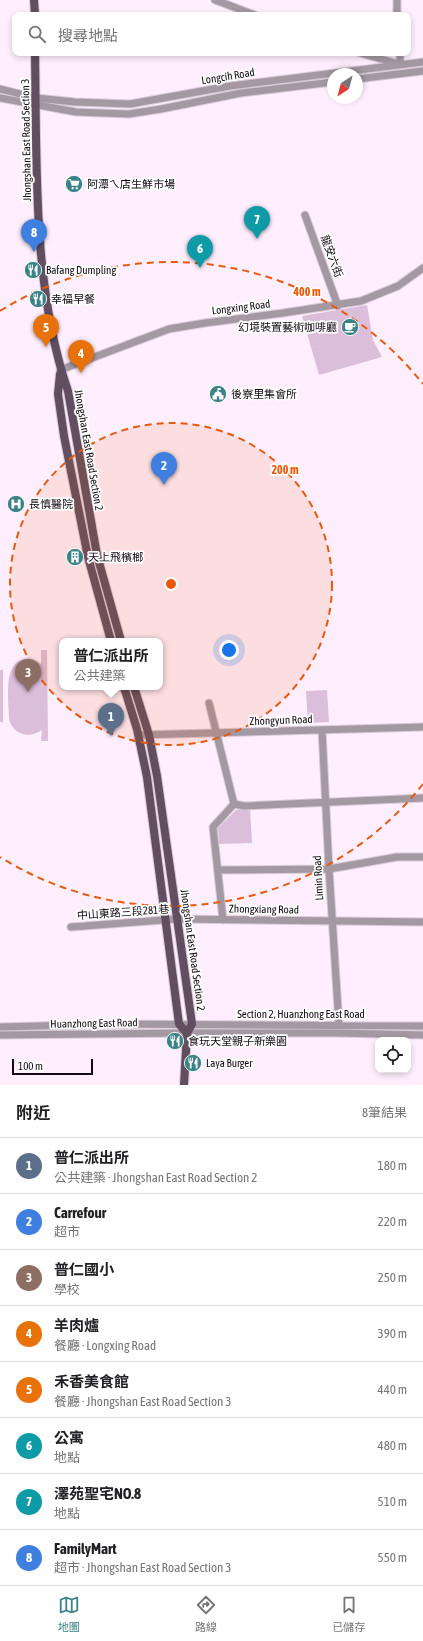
<!DOCTYPE html>
<html lang="zh-TW">
<meta charset="utf-8">
<style>
:root{--surface:#fff;--page:#f6f6f6;--text:#202124;--muted:#757577;--line:#e0e0e0;--accent:#3b8386}
body{margin:0;font-family:"Asap Condensed","Noto Sans TC",sans-serif;background:var(--page);color:var(--text)}
.controls{position:absolute;right:12px;bottom:12px;display:grid;overflow:hidden;border-radius:8px;box-shadow:0 2px 6px #0003}
.controls button{width:36px;height:36px;display:grid;place-items:center;padding:0;border:0;border-bottom:1px solid var(--line);background:var(--surface);color:var(--text);font:20px sans-serif}
.compass{position:absolute;left:327px;top:68px;width:36px;height:36px;border-radius:50%;background:var(--surface);box-shadow:0 2px 6px #0003;rotate:216deg}
.scale{position:absolute;left:12px;bottom:10px;width:81px;box-sizing:border-box;padding-left:4px;border:2px solid #120a12;border-top:0;font-size:11px;line-height:14px;white-space:nowrap;color:#120a12;-webkit-text-stroke:3px #fff;paint-order:stroke}
.you{position:absolute;left:229px;top:650px;width:14px;height:14px;margin:-10px;border:3px solid #fff;border-radius:50%;background:#1a73e8;box-shadow:0 0 0 6px #1a73e833}
.badge{display:grid;place-items:center;width:26px;height:26px;border-radius:50%;background:var(--accent);color:#fff;font-size:13px;font-weight:700}
.pin{position:absolute;translate:-50% -33px;filter:drop-shadow(0 1px 2px #0008)}
.pin::after{content:'';position:absolute;top:21px;width:14px;height:12px;background:inherit;clip-path:polygon(0 0,100% 0,50% 100%)}
.popup{position:absolute;left:59px;top:638px;width:104px;height:52px;box-sizing:border-box;display:grid;place-content:center;border-radius:8px;background:var(--surface);filter:drop-shadow(0 1px 3px #0005);font-size:13px;white-space:nowrap;color:var(--muted)}
.popup b{font-size:15px;color:var(--text)}
.popup::after{content:'';position:absolute;left:50%;top:100%;margin-left:-8px;border:8px solid transparent;border-top-color:var(--surface)}
.list{margin:0;padding:0;list-style:none}
h2{display:flex;justify-content:space-between;align-items:center;height:52px;margin:0;padding:0 16px;font-size:17px}
h2 small{font-size:13px;font-weight:400;color:var(--muted)}
.list li{display:grid;grid-template-columns:26px 1fr auto;gap:12px;align-items:center;box-sizing:border-box;height:56px;padding:0 16px;border-top:1px solid var(--line)}
.list b{display:block;font-size:15px;white-space:nowrap}
.list p{margin:0;font-size:13px;white-space:nowrap;color:var(--muted)}
.list em{font-size:13px;font-style:normal;color:var(--muted)}
.icon{flex:none;width:22px;height:22px;fill:none;stroke:currentColor;stroke-width:2;stroke-linecap:round;stroke-linejoin:round}
.map{position:relative;flex:none;width:423px;height:1085px;overflow:hidden}
.search{position:absolute;background:var(--surface);box-shadow:0 2px 6px #0003;left:12px;right:12px;top:12px;height:44px;display:flex;align-items:center;gap:10px;box-sizing:border-box;padding:0 14px;border-radius:8px;color:var(--muted);font-size:15px}
.sheet{height:500px;background:var(--surface)}
nav{display:flex;justify-content:space-around;align-items:center;box-sizing:border-box;height:56px;border-top:1px solid var(--line);background:var(--surface);font-size:11px;color:var(--muted)}
nav a{display:grid;justify-items:center;gap:2px}
nav .on{color:var(--accent)}
.map>svg:first-child{display:block}
.green{fill:#dbbeda}
.lines{fill:none;stroke-linecap:round;stroke-linejoin:round}
.minor-casing{stroke:#d9cad8;stroke-width:9}
.major-casing{stroke:#d9cad8;stroke-width:10}
.minor{stroke:#a498a3;stroke-width:7}
.major{stroke:#614e61;stroke-width:8}
.ring{fill:none;stroke:#e8590c;stroke-width:2;stroke-dasharray:7 5}
.labels{text-anchor:middle;dominant-baseline:central;stroke-width:3.5;stroke-linejoin:round;paint-order:stroke}
.street-label{font-size:11px;fill:#120a12;stroke:#fff}
.poi-label{font-size:11px;fill:#120a12;stroke:#fff;text-anchor:start}
.centre{fill:#e8590c;stroke:#fff;stroke-width:2}
.ring-label{font-size:12px;text-anchor:middle;font-weight:bold;fill:#e8590c;stroke:#fff;stroke-width:3.5;stroke-linejoin:round;paint-order:stroke}
</style>
<div class="map">
<svg width="423" height="1085" viewBox="0 0 423 1085">
<rect width="100%" height="100%" fill="#ffeffe"/>
<path class="green" d="M 367,305 L 373,340 L 382,357 L 319,375 L 302,316 Z
M 41,650 L 47,650 L 48,741 L 41,741 L 42,730 C 29,739 13,735 9,719 C 9,703 3,667 21,660 C 28,657 35,659 41,664 Z
M 0,670 L 3,670 L 3,722 L 0,722 Z
M 327,690 L 329,722 L 308,723 L 306,691 Z
M 250,808 L 252,843 L 219,844 L 218,828 L 236,810 Z"/>
<g class="lines">
<defs>
<path id="minor" d="M 215,0 L 255,15
M 397,0 L 397,15
M 360,53 L 395,63
M 400,53 L 400,64
M 357,79 L 423,71
M 0,89 L 36,98 L 75,102 L 130,104 L 230,86 L 423,62
M 0,98 L 76,112 L 129,114 L 161,109 L 241,93 L 333,82
M 305,215 L 338,306
M 60,370 L 169,329 L 205,323 L 283,313 L 361,301 L 398,286 L 423,268
M 209,703 L 234,804 L 213,827 L 223,920
M 322,730 L 329,869 L 339,1025
M 139,735 L 423,727
M 234,804 L 244,806 L 423,798
M 218,870 L 329,869 L 397,857 L 423,857
M 71,927 L 177,919 L 423,922
M 0,1027 L 113,1024 L 423,1026
M 0,1035 L 187,1033 L 338,1033 L 423,1035"/>
<path id="major" d="M 34,0 L 35,15
M 35,53 C 37,164 32,286 68,391 L 97,555 L 121,641
M 60,374 L 58,394 L 64,436 L 88,557 L 111,641
M 124,687 L 137,729 L 147,777 L 179,1024 L 187,1033
M 134,687 L 149,735 L 157,776 L 192,1024 L 187,1033 L 184,1085"/>
</defs>
<use href="#minor" class="minor-casing"/>
<use href="#major" class="major-casing"/>
<use href="#minor" class="minor"/>
<use href="#major" class="major"/>
</g>
<circle cx="171" cy="584" r="161" fill="#e8590c" fill-opacity=".12"/>
<g class="ring">
<circle cx="171" cy="584" r="161"/>
<path d="M423 784A322 322 0 0 1 0 857M0 311A322 322 0 0 1 423 384"/>
</g>
<defs>
<symbol id="supermarket-disc" viewBox="-11 -11 22 22"><circle r="9.5" fill="#3b8386" stroke="#fff"/><path d="M-6-5.5h2.5l.6 2H6L4.5 2H-2.5L-4.4-4H-6ZM-1.5 3.2a1.3 1.3 0 1 0 .1 0ZM3 3.2a1.3 1.3 0 1 0 .1 0Z" fill="#fff"/></symbol>
<symbol id="restaurant-disc" viewBox="-11 -11 22 22"><circle r="9.5" fill="#3b8386" stroke="#fff"/><path d="M-5-6h1v4h1v-4h1v4h1v-4h1v5L-1.5 .5V6h-2V.5L-5-1ZM5-6V6H3V1.5H1.5Q1.5-4 5-6Z" fill="#fff"/></symbol>
<symbol id="cafe-disc" viewBox="-11 -11 22 22"><circle r="9.5" fill="#3b8386" stroke="#fff"/><path d="M-5.5-4.5H6V0H3Q3 3.5 0 3.5H-2.5Q-5.5 3.5-5.5 0ZM3-3.2v2h1.7v-2ZM-6 4.5H4V6H-6Z" fill="#fff"/></symbol>
<symbol id="civic-disc" viewBox="-11 -11 22 22"><circle r="9.5" fill="#3b8386" stroke="#fff"/><path d="M-.6-6.5H3V-4.5H.6V-3L4-1V1h2V6H-6V1h2V-1L-.6-3ZM-1.2 2.5V6h2.4V2.5Z" fill="#fff"/></symbol>
<symbol id="hospital-disc" viewBox="-11 -11 22 22"><circle r="9.5" fill="#3b8386" stroke="#fff"/><path d="M-5-5h3v3.5h4V-5h3V5h-3V1.5h-4V5h-3Z" fill="#fff"/></symbol>
<symbol id="building-disc" viewBox="-11 -11 22 22"><circle r="9.5" fill="#3b8386" stroke="#fff"/><path d="M-4-6H4V6H1V3H-1V6H-4ZM-2.5-4.3h1.7v1.8h-1.7ZM.8-4.3h1.7v1.8H.8ZM-2.5-1h1.7V.8h-1.7ZM.8-1h1.7V.8H.8Z" fill="#fff"/></symbol>
</defs>
<g fill-rule="evenodd">
<use href="#supermarket-disc" x="64" y="174" width="20" height="20"/>
<use href="#restaurant-disc" x="23" y="260" width="20" height="20"/>
<use href="#restaurant-disc" x="28" y="289" width="20" height="20"/>
<use href="#cafe-disc" x="340" y="317" width="20" height="20"/>
<use href="#civic-disc" x="208" y="384" width="20" height="20"/>
<use href="#hospital-disc" x="6" y="494" width="20" height="20"/>
<use href="#building-disc" x="65" y="547" width="20" height="20"/>
<use href="#restaurant-disc" x="165" y="1031" width="20" height="20"/>
<use href="#restaurant-disc" x="183" y="1053" width="20" height="20"/>
</g>
<g class="labels">
<g class="street-label">
<text transform="translate(228 76) rotate(-9)">Longcih Road</text>
<text transform="translate(26 140) rotate(-91)">Jhongshan East Road Section 3</text>
<text transform="translate(332 256) rotate(70)">龍安六街</text>
<text transform="translate(241 307) rotate(-7)">Longxing Road</text>
<text transform="translate(89 450) rotate(80)">Jhongshan East Road Section 2</text>
<text transform="translate(281 720) rotate(-2)">Zhongyun Road</text>
<text transform="translate(318 878) rotate(-93)">Limin Road</text>
<text transform="translate(264 909) rotate(1)">Zhongxiang Road</text>
<text transform="translate(123 912) rotate(-4)">中山東路三段281巷</text>
<text transform="translate(193 950) rotate(82)">Jhongshan East Road Section 2</text>
<text x="301" y="1014">Section 2, Huanzhong East Road</text>
<text transform="translate(94 1023) rotate(-1)">Huanzhong East Road</text>
</g>
<g class="poi-label">
<text x="87" y="184">阿潭ㄟ店生鮮市場</text>
<text x="46" y="270">Bafang Dumpling</text>
<text x="51" y="299">幸福早餐</text>
<text x="337" y="327" text-anchor="end">幻境裝置藝術咖啡廳</text>
<text x="231" y="394">後寮里集會所</text>
<text x="29" y="504">長慎醫院</text>
<text x="88" y="557">天上飛檳榔</text>
<text x="188" y="1041">食玩天堂親子新樂園</text>
<text x="206" y="1063">Laya Burger</text>
</g>
</g>
<circle cx="171" cy="584" r="6" class="centre"/>
<g class="ring-label">
<text x="307" y="296">400 m</text>
<text x="285" y="474">200 m</text>
</g>
</svg>
<div class="controls">
<button><svg class="icon" aria-label="locate" viewBox="0 0 24 24"><circle cx="12" cy="12" r="6"/><path d="M12 2v4M12 18v4M2 12h4M18 12h4"/></svg></button>
</div>
<svg class="compass" viewBox="-18 -18 36 36"><path d="M0-13l5 13h-10z" fill="#e53935"/><path d="M0 13l5-13h-10z" fill="#757577"/></svg>
<div class="scale">100 m</div>
<div class="you"></div>
<div class="pin badge" style="left:111px;top:736px;background:#5c6f8a">1</div>
<div class="popup"><b>普仁派出所</b>公共建築</div>
<div class="pin badge" style="left:164px;top:485px;background:#3f7fe0">2</div>
<div class="pin badge" style="left:28px;top:692px;background:#8d6e63">3</div>
<div class="pin badge" style="left:81px;top:373px;background:#e8710a">4</div>
<div class="pin badge" style="left:46px;top:347px;background:#e8710a">5</div>
<div class="pin badge" style="left:200px;top:268px;background:#0f9aa8">6</div>
<div class="pin badge" style="left:257px;top:239px;background:#0f9aa8">7</div>
<div class="pin badge" style="left:34px;top:252px;background:#3f7fe0">8</div>
<div class="search"><svg class="icon" aria-label="search" viewBox="0 0 24 24"><circle cx="10" cy="10" r="6"/><path d="M15 15l6 6"/></svg>搜尋地點</div>
</div>
<section class="sheet">
<h2>附近<small>8筆結果</small></h2>
<ul class="list">
<li><span class="badge" style="background:#5c6f8a">1</span><div><b>普仁派出所</b><p>公共建築 · Jhongshan East Road Section 2</p></div><em>180 m</em></li>
<li><span class="badge" style="background:#3f7fe0">2</span><div><b>Carrefour</b><p>超市</p></div><em>220 m</em></li>
<li><span class="badge" style="background:#8d6e63">3</span><div><b>普仁國小</b><p>學校</p></div><em>250 m</em></li>
<li><span class="badge" style="background:#e8710a">4</span><div><b>羊肉爐</b><p>餐廳 · Longxing Road</p></div><em>390 m</em></li>
<li><span class="badge" style="background:#e8710a">5</span><div><b>禾香美食館</b><p>餐廳 · Jhongshan East Road Section 3</p></div><em>440 m</em></li>
<li><span class="badge" style="background:#0f9aa8">6</span><div><b>公寓</b><p>地點</p></div><em>480 m</em></li>
<li><span class="badge" style="background:#0f9aa8">7</span><div><b>澤苑聖宅NO.8</b><p>地點</p></div><em>510 m</em></li>
<li><span class="badge" style="background:#3f7fe0">8</span><div><b>FamilyMart</b><p>超市 · Jhongshan East Road Section 3</p></div><em>550 m</em></li>
</ul>
</section>
<nav>
<a class="on"><svg class="icon" aria-label="map" viewBox="0 0 24 24"><path d="M3 6l6-2 6 2 6-2v14l-6 2-6-2-6 2zM9 4v14M15 6v14"/></svg>地圖</a>
<a><svg class="icon" aria-label="directions" viewBox="0 0 24 24"><path d="M12 3l9 9-9 9-9-9zM9 14v-3h6M13 9l2 2-2 2"/></svg>路線</a>
<a><svg class="icon" aria-label="saved" viewBox="0 0 24 24"><path d="M7 4h10v16l-5-4-5 4z"/></svg>已儲存</a>
</nav>
